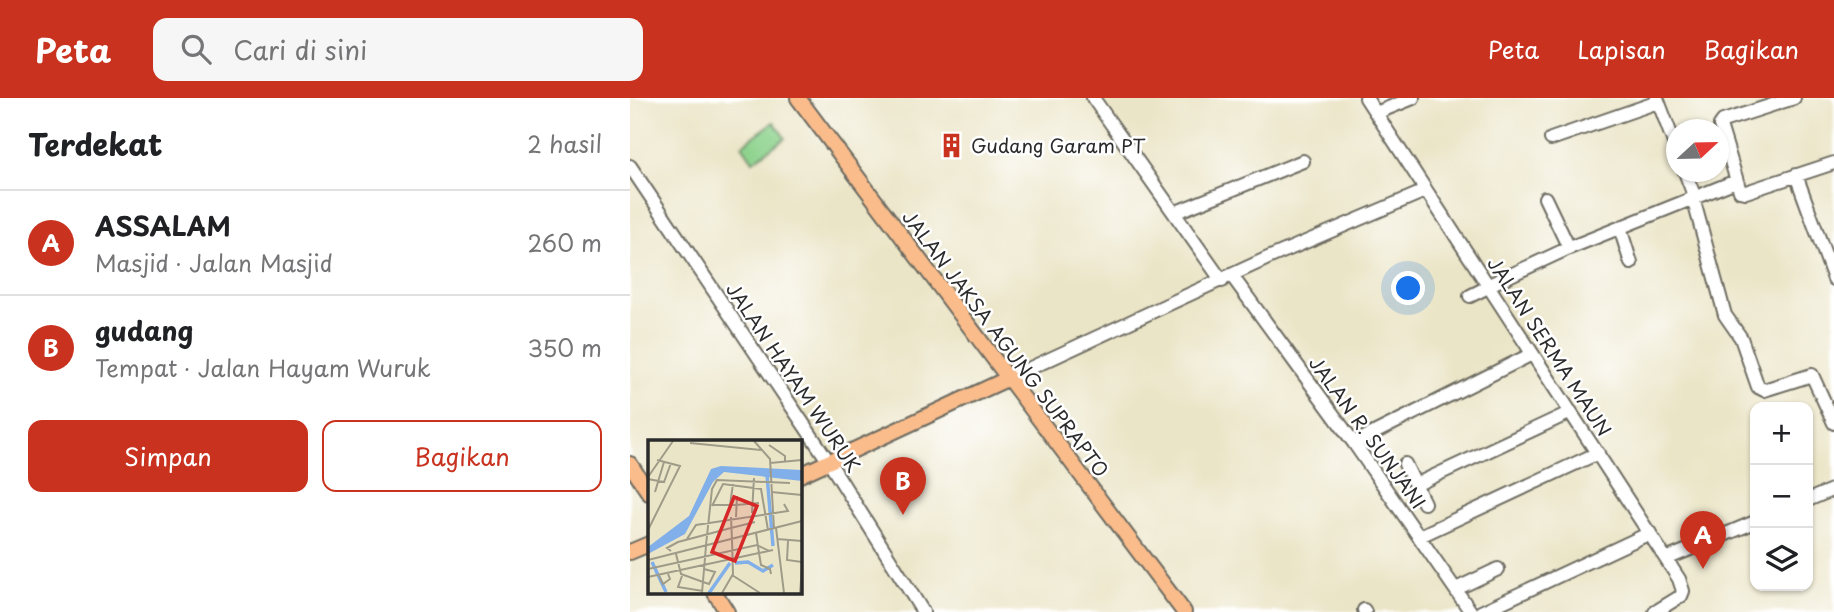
<!DOCTYPE html>
<html lang="id">
<meta charset="utf-8">
<style>
:root{--surface:#fff;--page:#f6f6f6;--text:#202124;--muted:#757577;--line:#e0e0e0;--accent:#c8321e}
body{margin:0;font-family:"Playpen Sans",sans-serif;background:var(--page);color:var(--text)}
.controls{position:absolute;right:21px;bottom:21px;display:grid;overflow:hidden;border-radius:14px;box-shadow:0 2px 5px #0004}
.controls button{width:63px;height:63px;display:grid;place-items:center;padding:0;border:0;border-bottom:2px solid var(--line);background:var(--surface);color:var(--text);font:35px sans-serif}
.compass{position:absolute;left:1036px;top:21px;width:63px;height:63px;border-radius:50%;background:var(--surface);box-shadow:0 2px 5px #0004;rotate:68deg}
.you{position:absolute;left:779px;top:191px;width:24px;height:24px;margin:-18px;border:5px solid #fff;border-radius:50%;background:#1a73e8;box-shadow:0 0 0 10px #1a73e833}
.badge{display:grid;place-items:center;width:46px;height:46px;border-radius:50%;background:var(--accent);color:#fff;font-size:23px;font-weight:700}
.pin{position:absolute;translate:-50% -58px;filter:drop-shadow(0 2px 4px #0008)}
.pin::after{content:'';position:absolute;top:37px;width:24px;height:21px;background:inherit;clip-path:polygon(0 0,100% 0,50% 100%)}
.list{margin:0;padding:0;list-style:none}
h2{display:flex;justify-content:space-between;align-items:center;height:91px;margin:0;padding:0 28px;font-size:30px}
h2 small{font-size:23px;font-weight:400;color:var(--muted)}
.list li{display:grid;grid-template-columns:46px 1fr auto;gap:21px;align-items:center;box-sizing:border-box;height:105px;padding:0 28px;border-top:2px solid var(--line)}
.list b{display:block;font-size:26px;white-space:nowrap}
.list p{margin:0;font-size:23px;white-space:nowrap;color:var(--muted)}
.list em{font-size:23px;font-style:normal;color:var(--muted)}
.actions{display:flex;gap:14px;padding:21px 28px}
.actions a{flex:1;padding:16px 0;border:2px solid var(--accent);border-radius:14px;text-align:center;font-size:24px;color:var(--accent)}
.actions .main{background:var(--accent);color:#fff}
.icon{flex:none;width:38px;height:38px;fill:none;stroke:currentColor;stroke-width:2;stroke-linecap:round;stroke-linejoin:round}
.map{position:relative;flex:none;width:1204px;height:514px;overflow:hidden}
header{display:flex;align-items:center;gap:42px;box-sizing:border-box;height:98px;padding:0 35px;background:var(--accent);color:#fff}
header strong{font-size:33px}
nav{display:flex;gap:38px;margin-inline-start:auto;font-size:24px}
.search{width:490px;height:63px;background:var(--page);display:flex;align-items:center;gap:18px;box-sizing:border-box;padding:0 24px;border-radius:14px;color:var(--muted);font-size:26px}
main{display:flex}
aside{flex:1;background:var(--surface)}
.map>svg:first-child{display:block}
.green{fill:#8cd28c;stroke:#5c7e5c;stroke-width:2}
.lines{fill:none;stroke-linecap:round;stroke-linejoin:round}
.minor-casing{stroke:#6e6c62;stroke-width:16}
.major-casing{stroke:#6e6c62;stroke-width:18}
.minor{stroke:#fff;stroke-width:12}
.major{stroke:#fabc8b;stroke-width:14}
.labels{text-anchor:middle;dominant-baseline:central;stroke-width:5;stroke-linejoin:round;paint-order:stroke}
.poi-label{font-size:19px;fill:#2b2b2b;stroke:#fff;text-anchor:start}
.street-label{font-size:19px;fill:#2b2b2b;stroke:#fff}
.inset-river{fill:none;stroke:#80afea;stroke-width:3.5}
.inset-road{fill:none;stroke:#9e9b89;stroke-width:2}
.view{fill:#d62828;fill-opacity:0.15;stroke:#d62828;stroke-width:3.5}
.inset-edge{fill:none;stroke:#2b2b2b;stroke-width:3.5}
</style>
<header>
<strong>Peta</strong>
<div class="search"><svg class="icon" aria-label="search" viewBox="0 0 24 24"><circle cx="10" cy="10" r="6"/><path d="M15 15l6 6"/></svg>Cari di sini</div>
<nav><a>Peta</a><a>Lapisan</a><a>Bagikan</a></nav>
</header>
<main>
<aside>
<h2>Terdekat<small>2 hasil</small></h2>
<ul class="list">
<li><span class="badge">A</span><div><b>ASSALAM</b><p>Masjid · Jalan Masjid</p></div><em>260 m</em></li>
<li><span class="badge">B</span><div><b>gudang</b><p>Tempat · Jalan Hayam Wuruk</p></div><em>350 m</em></li>
</ul>
<div class="actions"><a class="main">Simpan</a><a>Bagikan</a></div>
</aside>
<div class="map">
<svg width="1204" height="514" viewBox="0 0 1204 514">
<rect width="100%" height="100%" fill="#fff"/>
<filter id="ink" filterUnits="userSpaceOnUse"><feTurbulence type="fractalNoise" baseFrequency=".0143" numOctaves="2"/><feDisplacementMap in="SourceGraphic" scale="14" xChannelSelector="R" yChannelSelector="G"/><feConvolveMatrix kernelMatrix="1 2 1 2 8 2 1 2 1" color-interpolation-filters="sRGB"/></filter>
<filter id="wash" filterUnits="userSpaceOnUse"><feTurbulence type="fractalNoise" baseFrequency=".00686" numOctaves="4" result="noise"/><feDisplacementMap in="SourceGraphic" scale="28" xChannelSelector="R" yChannelSelector="G"/><feGaussianBlur stdDeviation="1.57" result="paint"/><feColorMatrix in="noise" values="0 0 0 0 0 0 0 0 0 0 0 0 0 0 0 0 0 1.4 0 .05"/><feComposite in="paint" operator="in"/></filter>
<g filter="url(#wash)">
<rect width="100%" height="100%" fill="#ebe5c7"/>
<path class="green" d="M 144,24 L 155,40 L 123,63 L 112,47 Z"/>
</g>
<g filter="url(#ink)">
<g class="lines">
<defs>
<path id="minor" d="M 463,0 L 592,183
M 736,0 L 1049,481 L 1053,493 L 1051,498 L 1025,514
M 1027,0 L 1046,50
M 1164,0 L 1093,23 L 1090,27 L 1110,93 L 1116,94 L 1204,65
M 746,15 L 783,0
M 921,41 L 1028,4
M 0,68 L 199,364 L 293,514
M 1055,74 L 1065,100
M 1166,77 L 1204,181
M 915,100 L 939,150
M 1063,100 L 1095,217 L 1111,240 L 1128,289 L 1134,292 L 1182,277 L 1204,325
M 544,115 L 673,63
M 990,130 L 1001,165
M 602,178 L 724,345 L 841,514
M 857,188 L 939,150 L 1106,83
M 840,198 L 858,189
M 379,280 L 638,160 L 795,93
M 724,345 L 902,256
M 775,366 L 794,405
M 785,387 L 941,314
M 1178,402 L 1204,391
M 790,438 L 968,355
M 1036,461 L 1125,424
M 826,491 L 868,471
M 734,512 L 735,514
M 851,514 L 1020,435"/>
<path id="major" d="M 168,0 L 554,514
M 0,366 L 19,395
M 170,377 L 379,280
M 0,454 L 19,446
M 85,495 L 97,514"/>
</defs>
<use href="#minor" class="minor-casing"/>
<use href="#major" class="major-casing"/>
<use href="#minor" class="minor"/>
<use href="#major" class="major"/>
</g>
</g>
<defs>
<symbol id="building-bare" viewBox="-9 -9 18 18"><path d="M-4-6H4V6H1V3H-1V6H-4ZM-2.5-4.3h1.7v1.8h-1.7ZM.8-4.3h1.7v1.8H.8ZM-2.5-1h1.7V.8h-1.7ZM.8-1h1.7V.8H.8Z" fill="#c8321e" stroke="#fff" stroke-width="2.5" paint-order="stroke"/></symbol>
</defs>
<g fill-rule="evenodd">
<use href="#building-bare" x="304" y="30" width="35" height="35"/>
</g>
<g class="labels">
<g class="poi-label">
<text x="341" y="47">Gudang Garam PT</text>
</g>
<g class="street-label">
<text transform="translate(376 245) rotate(53)">JALAN JAKSA AGUNG SUPRAPTO</text>
<text transform="translate(920 248) rotate(57)">JALAN SERMA MAUN</text>
<text transform="translate(164 279) rotate(56)">JALAN HAYAM WURUK</text>
<text transform="translate(738 334) rotate(54)">JALAN R. SUNJANI</text>
</g>
</g>
<g transform="translate(18 342)">
<rect width="154" height="154" fill="#ebe5c7"/>
<path d="M 73,26 L 154,30 L 154,41 L 76,32 L 65,42 L 37,94 L 0,114 L 0,107 L 41,76 L 63,29 Z" fill="#80afea"/>
<path class="inset-river" d="M 119,35 L 125,106M 4,122 L 18,152M 87,123 L 100,122 L 115,131 L 125,125M 61,153 L 82,123"/>
<path class="inset-road" d="M 106,1 L 122,19 L 126,89M 42,3 L 113,10M 121,5 L 137,16 L 137,22M 122,23 L 154,20M 0,37 L 25,1M 0,39 L 16,42 L 23,23M 7,52 L 16,22M 123,52 L 154,55M 64,65 L 88,65M 82,65 L 85,44M 88,65 L 111,63M 64,66 L 75,44 L 113,49 L 120,90M 104,73 L 106,38M 83,77 L 84,100M 88,77 L 89,56M 83,88 L 107,82M 128,88 L 136,153M 0,90 L 32,26 L 9,20M 39,99 L 48,85 L 140,71 L 136,64M 129,99 L 154,101M 140,101 L 139,120 L 154,122M 58,105 L 64,49 L 69,40 L 142,43M 23,111 L 19,108 L 30,102 L 83,88M 28,114 L 33,134 L 55,142M 0,120 L 154,81M 0,129 L 109,105 L 121,111M 123,134 L 122,129 L 113,125 L 111,113 L 125,110M 84,135 L 112,153M 11,136 L 15,144 L 22,139 L 20,134M 34,136 L 30,147 L 55,151M 0,137 L 111,113 L 108,93M 55,142 L 61,144 L 67,132 L 56,129M 54,153 L 58,106M 74,153 L 85,134 L 84,100M 152,153 L 154,128"/>
<path class="view" d="M 86,57 L 109,66 L 87,121 L 64,112 Z"/>
<rect width="154" height="154" class="inset-edge"/>
</g>
</svg>
<div class="controls">
<button>+</button>
<button>−</button>
<button><svg class="icon" aria-label="layers" viewBox="0 0 24 24"><path d="M12 4l9 5-9 5-9-5zM3 14l9 5 9-5"/></svg></button>
</div>
<svg class="compass" viewBox="-18 -18 36 36"><path d="M0-13l5 13h-10z" fill="#e53935"/><path d="M0 13l5-13h-10z" fill="#757577"/></svg>
<div class="you"></div>
<div class="pin badge" style="left:1073px;top:471px">A</div>
<div class="pin badge" style="left:273px;top:417px">B</div>
</div>
</main>
